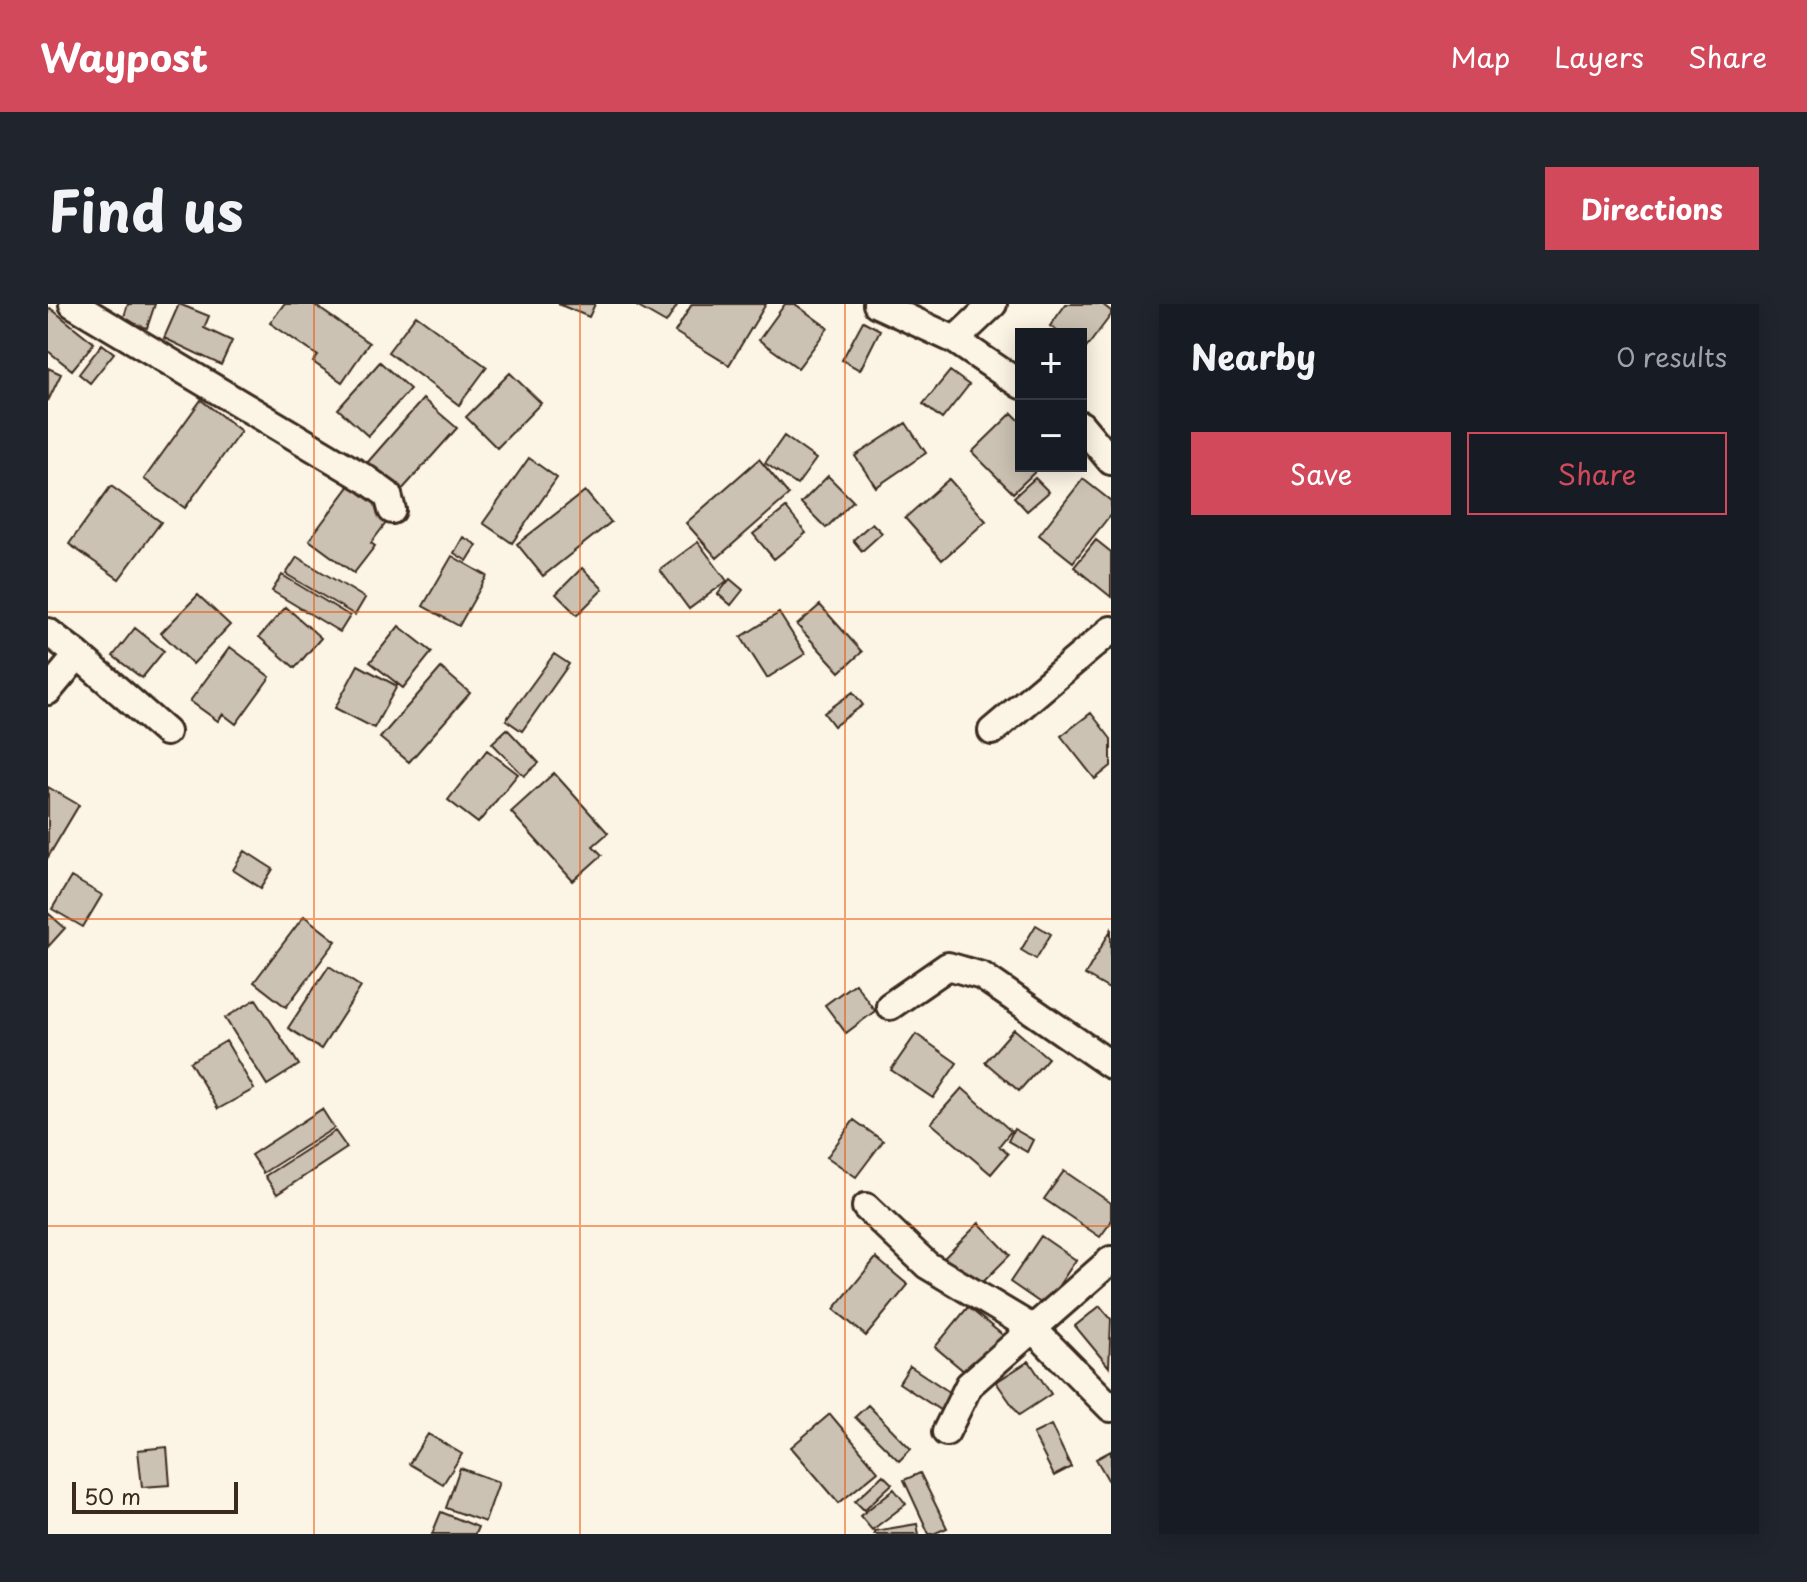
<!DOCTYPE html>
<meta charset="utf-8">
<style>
:root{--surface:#171b24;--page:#20242c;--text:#f1f3f6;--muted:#9ea1a6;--line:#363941;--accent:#d1495b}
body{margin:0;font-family:"Playpen Sans",sans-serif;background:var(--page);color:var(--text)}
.controls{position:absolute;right:24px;top:24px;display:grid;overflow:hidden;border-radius:0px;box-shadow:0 4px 20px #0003}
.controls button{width:72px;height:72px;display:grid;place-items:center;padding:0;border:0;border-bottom:2px solid var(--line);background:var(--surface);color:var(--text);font:40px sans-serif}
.scale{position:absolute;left:24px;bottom:20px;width:166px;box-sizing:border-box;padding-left:8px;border:4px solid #3b2a1e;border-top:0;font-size:22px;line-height:28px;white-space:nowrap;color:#3b2a1e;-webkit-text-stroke:6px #fcf5e5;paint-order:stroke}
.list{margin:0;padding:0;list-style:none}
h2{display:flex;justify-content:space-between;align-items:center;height:104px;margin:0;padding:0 32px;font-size:34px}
h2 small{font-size:26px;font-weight:400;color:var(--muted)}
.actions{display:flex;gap:16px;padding:24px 32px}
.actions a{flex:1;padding:18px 0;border:2px solid var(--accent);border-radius:0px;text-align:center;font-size:28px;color:var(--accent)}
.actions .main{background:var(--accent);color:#fff}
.map{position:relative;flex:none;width:1063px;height:1230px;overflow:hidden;border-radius:0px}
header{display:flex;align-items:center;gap:48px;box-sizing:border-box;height:112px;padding:0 40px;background:var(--accent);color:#fff}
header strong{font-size:38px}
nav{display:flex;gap:44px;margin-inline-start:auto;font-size:28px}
.intro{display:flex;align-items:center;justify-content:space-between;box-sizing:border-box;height:192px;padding:0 48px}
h1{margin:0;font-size:56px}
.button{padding:20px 36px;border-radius:0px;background:var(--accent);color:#fff;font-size:28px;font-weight:700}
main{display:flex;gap:48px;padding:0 48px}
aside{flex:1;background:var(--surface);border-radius:0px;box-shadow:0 4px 20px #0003}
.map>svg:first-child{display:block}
.building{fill:#ccc2b3;stroke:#3b2a1e;stroke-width:2}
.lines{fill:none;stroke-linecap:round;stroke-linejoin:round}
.street-casing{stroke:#3b2a1e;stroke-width:32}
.street{stroke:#fcf5e5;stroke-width:26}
.grid{fill:none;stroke:#e8590c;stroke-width:2;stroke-opacity:0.55}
</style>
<header>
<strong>Waypost</strong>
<nav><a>Map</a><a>Layers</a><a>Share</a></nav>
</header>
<div class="intro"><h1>Find us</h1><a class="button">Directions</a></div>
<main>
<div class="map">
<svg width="1063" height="1230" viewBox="0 0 1063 1230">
<rect width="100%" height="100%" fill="#fcf5e5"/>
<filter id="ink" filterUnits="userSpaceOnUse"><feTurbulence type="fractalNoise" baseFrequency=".0125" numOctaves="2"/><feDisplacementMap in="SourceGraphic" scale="16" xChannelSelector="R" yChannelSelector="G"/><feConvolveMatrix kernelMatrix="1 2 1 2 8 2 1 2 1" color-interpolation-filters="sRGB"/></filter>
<g filter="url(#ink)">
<path class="building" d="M 80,0 L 107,0 L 99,24 L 75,16 Z
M 131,0 L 161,12 L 156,24 L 184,37 L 173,61 L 116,34 Z
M 236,0 L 265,0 L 321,39 L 294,78 L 265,58 L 270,52 L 222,19 Z
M 510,0 L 547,0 L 541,13 Z
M 585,0 L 630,0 L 618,19 Z
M 644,0 L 718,0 L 681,61 L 627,28 Z
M 737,0 L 747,0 L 780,24 L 750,64 L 711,36 Z
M 1018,0 L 1054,0 L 1063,7 L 1063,11 L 1036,47 L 1033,45 L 1033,30 L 1013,30 L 1002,22 Z
M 2,4 L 46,39 L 24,66 L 0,47 L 0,7 Z
M 368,11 L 439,63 L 411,101 L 340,48 Z
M 815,17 L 832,26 L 812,66 L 794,56 Z
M 54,40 L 66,49 L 42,79 L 31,70 Z
M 332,58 L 362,85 L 320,132 L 290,105 Z
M 0,64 L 13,70 L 0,97 Z
M 902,67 L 921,81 L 894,115 L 875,100 Z
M 462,69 L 493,99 L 449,144 L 418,113 Z
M 375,95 L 409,124 L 352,188 L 319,159 Z
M 153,96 L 193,127 L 137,204 L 96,175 Z
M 964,109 L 973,118 L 973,162 L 993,162 L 965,189 L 924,148 Z
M 858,119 L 878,149 L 828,183 L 807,152 Z
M 736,132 L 768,155 L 749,181 L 717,159 Z
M 481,154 L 509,174 L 464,239 L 435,219 Z
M 711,155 L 741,191 L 669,254 L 638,219 Z
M 780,172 L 805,197 L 778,224 L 753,199 Z
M 987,174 L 1001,188 L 979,207 L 966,193 Z
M 901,175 L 938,217 L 894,256 L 857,214 Z
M 1035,175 L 1063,197 L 1063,210 L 1025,258 L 991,231 Z
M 303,180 L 344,211 L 323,239 L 327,242 L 306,269 L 261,236 Z
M 63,182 L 113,218 L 71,275 L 21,240 Z
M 537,187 L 563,218 L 495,272 L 469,240 Z
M 738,204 L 758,229 L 726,255 L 705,230 Z
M 824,219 L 834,229 L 814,247 L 805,236 Z
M 415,233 L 429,241 L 419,257 L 406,249 Z
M 1048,236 L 1063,248 L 1063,293 L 1026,263 Z
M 650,238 L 679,277 L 641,305 L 612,266 Z
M 404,252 L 439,272 L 411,322 L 375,302 Z
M 249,253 L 317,294 L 307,311 L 238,270 Z
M 534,264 L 555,285 L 529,311 L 508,290 Z
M 234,271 L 302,312 L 292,328 L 224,287 Z
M 682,275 L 695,286 L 683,301 L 670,290 Z
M 150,291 L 182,321 L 145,360 L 113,329 Z
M 772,301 L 814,348 L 792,368 L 749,321 Z
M 238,303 L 273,334 L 247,364 L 211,333 Z
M 731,309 L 757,350 L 719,374 L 693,333 Z
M 351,322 L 384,348 L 355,384 L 322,358 Z
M 87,324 L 116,347 L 94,374 L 65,352 Z
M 182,343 L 222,373 L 188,420 L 175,410 L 170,417 L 142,397 Z
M 506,350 L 521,360 L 474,427 L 458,416 Z
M 310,361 L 349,382 L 326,424 L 287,404 Z
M 393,364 L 422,389 L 361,458 L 332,434 Z
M 805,388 L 815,401 L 786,422 L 776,409 Z
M 1043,409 L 1063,435 L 1063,462 L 1047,475 L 1013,432 Z
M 459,425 L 491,459 L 476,472 L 444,439 Z
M 439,446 L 470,470 L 430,519 L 400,496 Z
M 506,469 L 560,529 L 545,542 L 554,551 L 525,577 L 463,508 Z
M 0,483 L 31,501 L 0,553 Z
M 197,547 L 225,565 L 213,584 L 185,566 Z
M 23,573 L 54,591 L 35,623 L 4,605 Z
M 0,609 L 17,624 L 0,643 Z
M 256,612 L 288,637 L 238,703 L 206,678 Z
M 988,621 L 1003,630 L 988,655 L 973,646 Z
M 1063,626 L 1063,686 L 1037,671 Z
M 281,662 L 313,683 L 273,745 L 240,724 Z
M 807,679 L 827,707 L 798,729 L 777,701 Z
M 208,695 L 251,761 L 219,781 L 177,714 Z
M 966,725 L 1000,754 L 971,787 L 937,758 Z
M 868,730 L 909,759 L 885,794 L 843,766 Z
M 178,737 L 206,785 L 170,805 L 142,758 Z
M 914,784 L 963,827 L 951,842 L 960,850 L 943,870 L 883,819 Z
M 274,805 L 286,824 L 215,869 L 203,851 Z
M 806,816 L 835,837 L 808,873 L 779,853 Z
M 966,825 L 985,836 L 979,848 L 960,837 Z
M 287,827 L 299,844 L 229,890 L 217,872 Z
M 1016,867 L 1063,899 L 1063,918 L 1052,933 L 996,895 Z
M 931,919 L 962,951 L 925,988 L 894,956 Z
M 993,932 L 1028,956 L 997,1002 L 962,978 Z
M 828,954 L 860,981 L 818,1032 L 786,1005 Z
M 1052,1002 L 1063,1015 L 1061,1063 L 1027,1022 Z
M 920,1003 L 957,1033 L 923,1073 L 887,1043 Z
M 981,1057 L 1003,1090 L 971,1111 L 948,1078 Z
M 862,1062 L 906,1091 L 895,1108 L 851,1079 Z
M 820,1101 L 863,1145 L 851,1157 L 807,1113 Z
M 782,1110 L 830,1167 L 791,1199 L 743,1143 Z
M 1003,1121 L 1023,1163 L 1006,1172 L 985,1130 Z
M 380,1130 L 414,1150 L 395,1180 L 361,1160 Z
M 119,1143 L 122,1181 L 94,1183 L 90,1146 Z
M 1063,1147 L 1063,1181 L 1048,1155 Z
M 412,1164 L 451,1178 L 437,1218 L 398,1204 Z
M 872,1169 L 899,1224 L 885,1230 L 881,1230 L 856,1176 Z
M 835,1171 L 844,1180 L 816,1206 L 807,1197 Z
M 846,1185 L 858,1200 L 824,1226 L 812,1212 Z
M 393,1208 L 430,1223 L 427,1230 L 384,1230 Z
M 869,1220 L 871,1230 L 826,1230 L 826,1227 Z"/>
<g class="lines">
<defs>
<path id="street" d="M 25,0 L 318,175 L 340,191 L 344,206
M 829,0 L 907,36 L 973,81
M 907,36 L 945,0
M 1033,121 L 1063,157
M 0,328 L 30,351 L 118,428
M 0,387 L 30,351
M 944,427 L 1063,326
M 842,702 L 900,662 L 934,672 L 1063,761
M 818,903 L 879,961 L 984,1024 L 1063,1104
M 898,1128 L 921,1081 L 1063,956"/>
</defs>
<use href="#street" class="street-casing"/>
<use href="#street" class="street"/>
</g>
</g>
<path class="grid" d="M 266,0 L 266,1230M 532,0 L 532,1230M 797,0 L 797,1230M 0,308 L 1063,308M 0,615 L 1063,615M 0,922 L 1063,922"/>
</svg>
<div class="controls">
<button>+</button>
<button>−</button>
</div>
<div class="scale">50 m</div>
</div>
<aside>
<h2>Nearby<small>0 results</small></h2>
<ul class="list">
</ul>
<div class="actions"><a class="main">Save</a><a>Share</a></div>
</aside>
</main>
